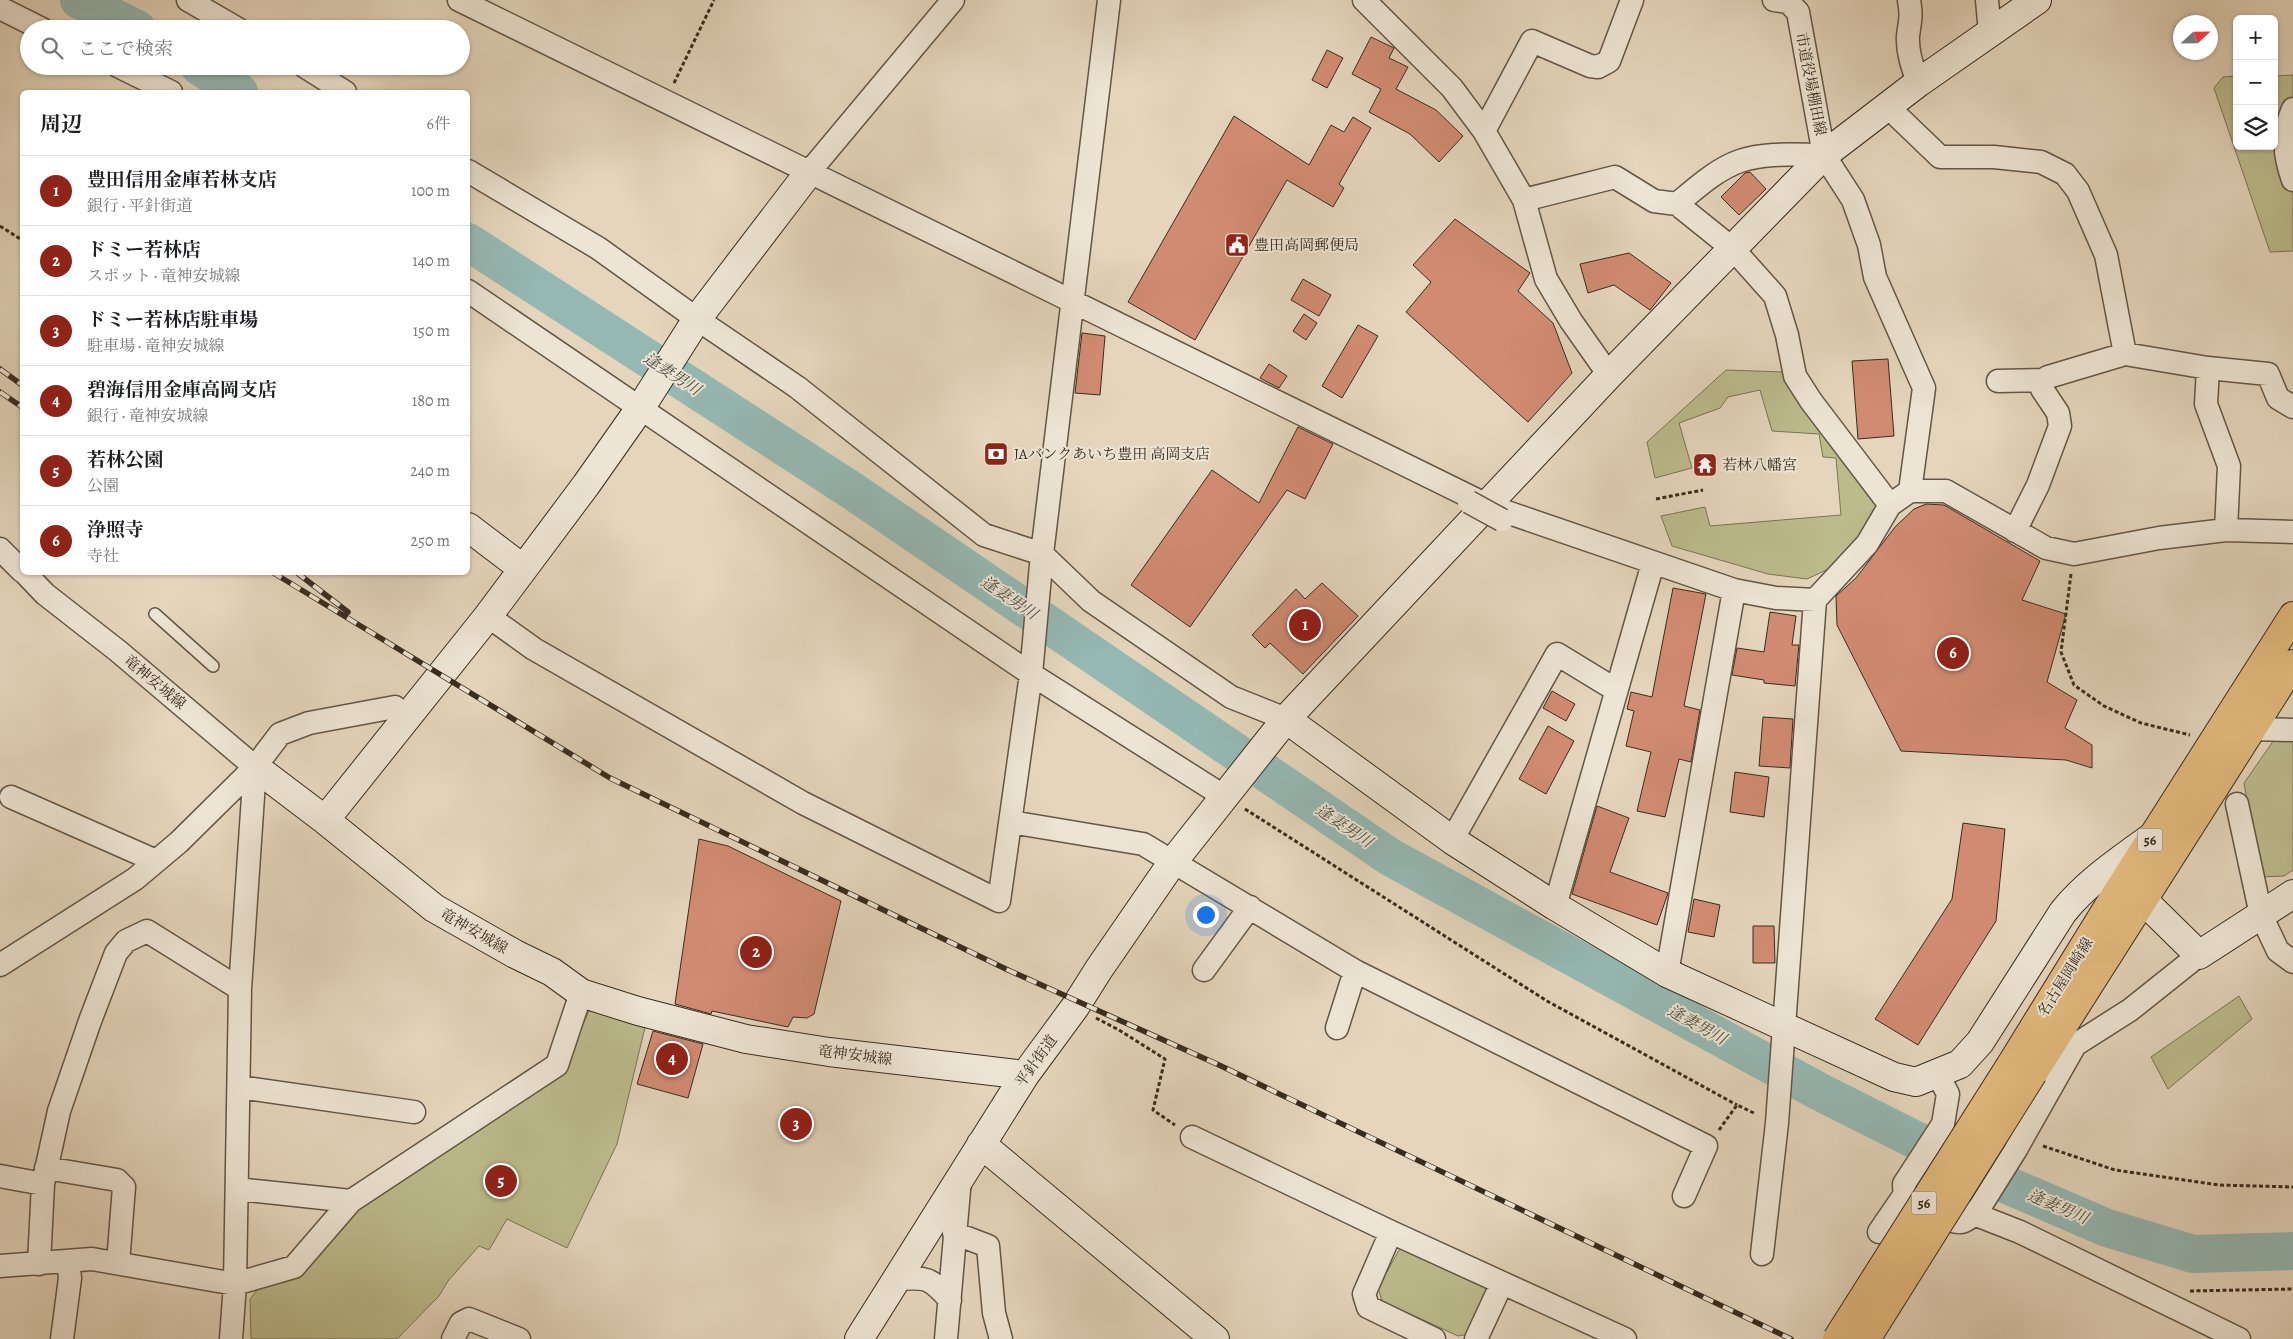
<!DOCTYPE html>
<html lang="ja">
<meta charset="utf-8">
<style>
:root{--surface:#fff;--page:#f2f2f2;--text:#202124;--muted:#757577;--line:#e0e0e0;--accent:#8f2418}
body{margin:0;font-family:Alegreya,"Noto Serif JP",serif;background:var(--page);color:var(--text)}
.controls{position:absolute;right:15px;top:15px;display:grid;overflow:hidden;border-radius:8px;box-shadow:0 1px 4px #0004}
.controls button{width:45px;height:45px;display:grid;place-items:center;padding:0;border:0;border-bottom:1px solid var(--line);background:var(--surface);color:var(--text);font:25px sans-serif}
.compass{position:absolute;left:2173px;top:15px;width:45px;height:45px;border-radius:50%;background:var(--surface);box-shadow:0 1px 4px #0004;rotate:68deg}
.you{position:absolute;left:1205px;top:914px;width:18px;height:18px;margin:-12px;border:4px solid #fff;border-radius:50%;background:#1a73e8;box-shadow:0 0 0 8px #1a73e833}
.badge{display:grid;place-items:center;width:32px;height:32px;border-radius:50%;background:var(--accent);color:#fff;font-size:16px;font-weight:700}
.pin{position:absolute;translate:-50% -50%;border:2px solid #fff;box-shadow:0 1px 5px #0006}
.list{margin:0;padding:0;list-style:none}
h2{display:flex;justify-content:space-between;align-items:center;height:65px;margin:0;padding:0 20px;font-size:21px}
h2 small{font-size:16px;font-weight:400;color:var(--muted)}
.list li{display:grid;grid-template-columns:32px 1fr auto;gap:15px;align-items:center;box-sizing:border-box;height:70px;padding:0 20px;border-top:1px solid var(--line)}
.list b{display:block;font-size:19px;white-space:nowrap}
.list p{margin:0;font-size:16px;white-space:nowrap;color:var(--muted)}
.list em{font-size:16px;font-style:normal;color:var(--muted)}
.icon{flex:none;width:28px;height:28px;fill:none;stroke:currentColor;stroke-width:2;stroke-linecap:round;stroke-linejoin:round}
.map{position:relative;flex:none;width:2293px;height:1339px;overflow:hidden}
.search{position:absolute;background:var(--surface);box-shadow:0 1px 4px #0004;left:20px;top:20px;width:450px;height:55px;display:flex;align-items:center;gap:12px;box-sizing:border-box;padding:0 18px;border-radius:28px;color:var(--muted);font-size:19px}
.panel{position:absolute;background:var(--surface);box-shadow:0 1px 4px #0004;left:20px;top:90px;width:450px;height:485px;border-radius:8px}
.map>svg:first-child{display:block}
.green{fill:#bcbb8c;stroke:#7a7455}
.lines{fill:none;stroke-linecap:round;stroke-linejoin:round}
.river{stroke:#95b8b3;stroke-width:38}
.building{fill:#d18b72;stroke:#382c1e}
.lane-casing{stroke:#635646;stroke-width:14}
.street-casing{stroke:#635646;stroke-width:25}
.secondary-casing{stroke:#382c1e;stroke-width:30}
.primary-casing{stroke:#382c1e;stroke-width:30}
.path{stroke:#382c1e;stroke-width:3;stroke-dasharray:4 2.5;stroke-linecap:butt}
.lane{stroke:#ede4d3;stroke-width:11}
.street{stroke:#ede4d3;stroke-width:22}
.secondary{stroke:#ede4d3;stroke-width:28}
.primary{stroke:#e2ba7e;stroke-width:28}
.rail-casing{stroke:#382c1e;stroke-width:5.5}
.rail{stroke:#ede4d3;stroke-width:4;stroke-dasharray:11;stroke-linecap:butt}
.street-bridge-casing{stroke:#635646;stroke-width:25;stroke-linecap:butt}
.primary-bridge-casing{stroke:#382c1e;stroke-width:30;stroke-linecap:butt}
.street-bridge{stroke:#ede4d3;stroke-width:22}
.primary-bridge{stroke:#e2ba7e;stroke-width:28}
.labels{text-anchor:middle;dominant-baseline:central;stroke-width:4;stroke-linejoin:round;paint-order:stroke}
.shield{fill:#ede4d3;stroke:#6e6354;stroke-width:1}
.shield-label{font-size:14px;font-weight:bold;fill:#382c1e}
.street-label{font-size:15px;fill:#382c1e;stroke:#ede4d3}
.poi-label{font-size:15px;fill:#382c1e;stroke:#ede4d3;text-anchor:start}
.water-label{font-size:16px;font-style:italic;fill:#4f4f43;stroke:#ede4d3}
</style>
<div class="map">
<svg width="2293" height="1339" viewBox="0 0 2293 1339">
<rect width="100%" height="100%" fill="#e4d5bc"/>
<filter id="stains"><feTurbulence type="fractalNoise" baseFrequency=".004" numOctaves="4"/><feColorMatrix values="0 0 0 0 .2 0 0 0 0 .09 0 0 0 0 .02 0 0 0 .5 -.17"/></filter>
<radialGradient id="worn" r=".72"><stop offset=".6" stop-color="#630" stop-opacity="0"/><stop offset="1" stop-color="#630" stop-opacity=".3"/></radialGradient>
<path class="green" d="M 2293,75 L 2293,251 L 2270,252 L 2214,88 L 2223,77 L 2237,76 L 2237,146 L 2274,146 L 2274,76 Z
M 1726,370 L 1783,372 L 1882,496 L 1843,562 L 1807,579 L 1768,574 L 1672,546 L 1661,516 L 1705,507 L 1710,526 L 1841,515 L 1836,458 L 1823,457 L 1819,434 L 1772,431 L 1760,390 L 1728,397 L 1720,408 L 1679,423 L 1692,468 L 1655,478 L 1647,442 Z
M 2274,740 L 2293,740 L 2293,870 L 2284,876 L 2260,877 L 2244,783 Z
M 2239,996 L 2252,1019 L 2168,1089 L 2151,1057 Z
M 589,1011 L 604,1011 L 647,1019 L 617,1144 L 567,1248 L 507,1219 L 489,1250 L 479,1246 L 448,1281 L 439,1296 L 397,1339 L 251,1339 L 250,1299 L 257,1290 L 300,1274 L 370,1198 L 563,1070 Z
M 1404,1247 L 1485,1287 L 1488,1295 L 1469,1334 L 1458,1336 L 1382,1301 L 1378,1288 L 1399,1250 Z"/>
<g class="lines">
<path class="river" d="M 79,0 L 137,29
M 199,66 L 239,92
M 468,242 L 851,490 L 1390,857 L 1820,1092 L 1993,1179 L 2107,1228 L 2193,1254 L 2293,1251"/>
</g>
<path class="building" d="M 1371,37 L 1394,48 L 1389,58 L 1408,67 L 1396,89 L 1436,110 L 1463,136 L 1439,162 L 1410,134 L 1369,112 L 1381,89 L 1352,74 Z
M 1327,50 L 1343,58 L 1327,88 L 1312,80 Z
M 1234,116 L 1309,165 L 1331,125 L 1344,132 L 1353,117 L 1371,128 L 1339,184 L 1344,188 L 1333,207 L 1287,180 L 1195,340 L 1128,302 Z
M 1750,172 L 1766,189 L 1739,215 L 1721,197 L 1745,173 Z
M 1455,219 L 1530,273 L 1518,291 L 1553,323 L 1572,373 L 1528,422 L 1406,312 L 1431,282 L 1413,265 Z
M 1629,253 L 1671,283 L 1650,310 L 1614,285 L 1588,293 L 1580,264 Z
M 1303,279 L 1331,295 L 1319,316 L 1291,300 Z
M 1304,314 L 1317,323 L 1306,340 L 1293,331 Z
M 1358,325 L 1378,336 L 1342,398 L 1322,386 Z
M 1082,333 L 1105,336 L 1100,395 L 1075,393 Z
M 1888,359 L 1894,436 L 1858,439 L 1852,361 Z
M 1269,364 L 1287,376 L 1279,388 L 1260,378 Z
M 1298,427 L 1333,444 L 1305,499 L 1287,490 L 1190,627 L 1131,585 L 1212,470 L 1259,503 Z
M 1926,504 L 1944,505 L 2040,561 L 2022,600 L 2066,614 L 2047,682 L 2077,700 L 2065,728 L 2092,745 L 2092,768 L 2066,760 L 1901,751 L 1837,625 L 1836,596 L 1856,578 L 1895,527 L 1914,509 Z
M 1322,583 L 1358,616 L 1303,674 L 1270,643 L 1265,648 L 1252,635 L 1296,589 L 1305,599 Z
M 1673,588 L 1706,594 L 1684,706 L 1700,710 L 1691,762 L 1679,759 L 1665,817 L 1637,811 L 1651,752 L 1626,746 L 1634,711 L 1627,709 L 1631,692 L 1652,697 Z
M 1770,612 L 1796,616 L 1792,645 L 1799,645 L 1795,686 L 1764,683 L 1764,680 L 1732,675 L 1737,648 L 1764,652 Z
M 1552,691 L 1575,704 L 1566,721 L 1543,708 Z
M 1763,717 L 1793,719 L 1790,768 L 1759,766 Z
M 1548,726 L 1574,741 L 1546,794 L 1519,779 Z
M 1735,772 L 1769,777 L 1764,817 L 1730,812 Z
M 1597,806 L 1629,818 L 1610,872 L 1668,893 L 1657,925 L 1572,894 Z
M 1963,823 L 2005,829 L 1996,921 L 1918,1045 L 1875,1019 L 1952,899 Z
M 699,839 L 728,846 L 841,901 L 814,1014 L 807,1018 L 793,1017 L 788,1027 L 712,1011 L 711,1014 L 675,1004 Z
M 1694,899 L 1720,905 L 1714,937 L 1688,932 Z
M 1753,926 L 1774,926 L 1775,963 L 1753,963 Z
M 653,1031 L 703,1044 L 688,1098 L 637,1084 Z"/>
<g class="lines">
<defs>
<path id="lane" d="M 155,614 L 213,666"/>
<path id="street" d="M 188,0 L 238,29
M 459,0 L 1489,506 L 1734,590 L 1776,598 L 1815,600
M 1364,0 L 1452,88 L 1484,131 L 1524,200 L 1546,279 L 1571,321 L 1609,375
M 1774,0 L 1788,2 L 1798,12 L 1824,155 L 1853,200 L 1869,245 L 1875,277 L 1924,388 L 1910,491
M 1909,0 C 1912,17 1910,20 1908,36 C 1907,52 1913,68 1918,83
M 1987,0 L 1990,33
M 0,8 L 42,29
M 118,66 L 171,92
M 304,66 L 345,92
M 1888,107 L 1940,157 L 1994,157 L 2041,162 L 2065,174 L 2078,191 L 2106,255 L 2125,354
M 2293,109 C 2282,134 2284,155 2293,180
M 1484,131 L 1532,41 L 1590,66 L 1598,67 L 1609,61 L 1632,0
M 468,171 L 598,248 L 697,319 L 797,387 L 984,535 L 1042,554 L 1091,601 L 1231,697 L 1286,719
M 810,171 L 953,0
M 1524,200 L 1615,177 L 1654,201 L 1677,204 L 1733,249 L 1775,296 L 1787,335 L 1795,376 L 1811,401 L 1890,505
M 1677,204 C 1696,188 1717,169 1740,161 C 1766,152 1798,155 1824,155
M 468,291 L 1031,674 L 1225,797
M 2208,368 L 2206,404 L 2229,466 L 2226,530
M 1998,381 L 2043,380
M 2015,531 L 2038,485 L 2060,426 L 2058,413 L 2042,389 L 2043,380 L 2048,377 L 2125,354 L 2208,368 L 2268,374 L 2278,398 L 2293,407
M 0,549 L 22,571
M 24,572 L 45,594 L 118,651 L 255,767
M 488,616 L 534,649 L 803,803 L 999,901 L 1031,674 L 1042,554 L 1109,0
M 2253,729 L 2293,730
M 11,797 L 156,861
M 2237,804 L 2261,915 L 2278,951 L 2293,962
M 1011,822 L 1143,844 L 1355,971 L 1706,1146 L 1684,1196
M 1452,840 L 1557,654 L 1616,690
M 1555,906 L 1653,563
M 0,965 L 135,879 L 179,842 L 255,767 L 280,734 L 309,723 L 395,707
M 1204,970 L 1250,907
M 1667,973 L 1734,590
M 1337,1028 L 1355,971
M 1938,1075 L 1948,1094 L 1943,1124 L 1904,1184 C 1904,1189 1904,1195 1907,1199 C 1913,1207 1952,1224 1961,1222 C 1969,1220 1975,1213 1980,1207 L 2015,1151 L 2075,1045 L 2130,1010 L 2199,955
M 239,1087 L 414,1112
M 1192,1137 L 1391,1232 L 1625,1339
M 46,1168 L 117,1180 L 124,1187 L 118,1263
M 0,1176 L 43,1184
M 237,1189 L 351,1201
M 1974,1214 L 2020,1232 L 2239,1339
M 1391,1232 L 1364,1294 L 1368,1307 L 1434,1339
M 1879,1232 L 1905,1194
M 954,1233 L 988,1246 L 994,1313 L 1001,1339
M 1762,1254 L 1777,1123 L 1815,600 L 1867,544 L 1890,505 L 1910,491 L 1946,491 L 2046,548 L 2074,554 L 2159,538 L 2226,530 L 2293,532
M 39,1264 L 43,1184 L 59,1111 L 90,1021 L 116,953 L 126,941 L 147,931 L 240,989
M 0,1266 L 92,1259 L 235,1284 L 294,1267 L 351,1201 L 557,1065 L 581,993
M 897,1279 C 926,1277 930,1277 950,1300
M 62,1339 L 70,1278 L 68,1261
M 231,1339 L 235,1284 L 240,989 L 255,767
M 453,1339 L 461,1323 L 469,1319 L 519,1339
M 946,1339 L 960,1179
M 1476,1339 L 1502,1283"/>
<path id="secondary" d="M 468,527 L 522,568
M 1286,719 L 1452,840 L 1555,906 L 1667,973 L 1894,1077 L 1916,1082 L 1960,1064 L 1980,1042 L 2063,912 C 2088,881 2122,859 2153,836
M 255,767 L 325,820 L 434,908 L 515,954 L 552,972 L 581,993 L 638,1011 L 746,1039 L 829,1052 L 1025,1075
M 325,820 L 488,616 L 586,485 L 643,404 L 697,319 L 810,171
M 2142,899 L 2199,955 L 2293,894
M 981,1144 L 1215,1339
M 859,1339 L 1025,1075 L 1075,1007 L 1099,969 L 1172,863 L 1286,719 L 1609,375 L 1824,155 L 1918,83 L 2037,0"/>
<path id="primary" d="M 2010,1066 L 2113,899 L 2293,616
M 2033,1073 L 2293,664"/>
</defs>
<use href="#lane" class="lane-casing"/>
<use href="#street" class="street-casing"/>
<use href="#secondary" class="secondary-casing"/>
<use href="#primary" class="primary-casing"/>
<path class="path" d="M 674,83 L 714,0
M 0,226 L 22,240
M 1656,499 L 1703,490
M 2071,574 L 2061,652 L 2074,685 L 2104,706 L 2141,723 L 2190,735
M 1245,809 L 1547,1001 L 1737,1105
M 1096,1018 L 1119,1030 L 1165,1059 L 1153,1110 L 1175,1125
M 1719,1130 L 1737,1105 L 1756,1114
M 2043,1146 L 2115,1170 L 2219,1185 L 2293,1187
M 2190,1291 L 2293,1289"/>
<use href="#lane" class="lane"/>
<use href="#street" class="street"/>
<use href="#secondary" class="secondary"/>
<use href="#primary" class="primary"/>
<defs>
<path id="rail" d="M 0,369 L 22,385
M 0,392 L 22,407
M 272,572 L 610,778 L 1008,970 L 1219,1065 L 1791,1339
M 296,572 L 348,612"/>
</defs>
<use href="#rail" class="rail-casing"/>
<use href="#rail" class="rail"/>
<defs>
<path id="street-bridge" d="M 1469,502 L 1502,520"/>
<path id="primary-bridge" d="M 1837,1339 L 2010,1066
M 1866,1339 L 2033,1073"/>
</defs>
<use href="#street-bridge" class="street-bridge-casing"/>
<use href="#primary-bridge" class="primary-bridge-casing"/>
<use href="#street-bridge" class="street-bridge"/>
<use href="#primary-bridge" class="primary-bridge"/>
</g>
<defs>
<symbol id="civic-square" viewBox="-11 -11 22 22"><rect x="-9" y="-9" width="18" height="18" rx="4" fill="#8f2418" stroke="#ede4d3"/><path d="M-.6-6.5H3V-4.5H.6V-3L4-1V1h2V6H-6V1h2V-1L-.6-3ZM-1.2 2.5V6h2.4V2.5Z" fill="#fff"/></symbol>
<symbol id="bank-square" viewBox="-11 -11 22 22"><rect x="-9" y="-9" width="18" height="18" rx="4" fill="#8f2418" stroke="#ede4d3"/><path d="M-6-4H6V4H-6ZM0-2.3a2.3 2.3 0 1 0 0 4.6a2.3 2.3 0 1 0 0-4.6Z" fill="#fff"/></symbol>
<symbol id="temple-square" viewBox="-11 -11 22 22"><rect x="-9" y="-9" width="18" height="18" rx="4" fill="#8f2418" stroke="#ede4d3"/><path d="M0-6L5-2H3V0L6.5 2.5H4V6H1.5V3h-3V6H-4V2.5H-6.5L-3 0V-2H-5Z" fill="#fff"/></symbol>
</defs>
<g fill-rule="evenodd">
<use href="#civic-square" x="1223" y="231" width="28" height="28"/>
<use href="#bank-square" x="982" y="440" width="28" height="28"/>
<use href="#temple-square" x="1691" y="451" width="28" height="28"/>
</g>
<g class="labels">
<g class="shield">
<rect x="2137.5" y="828.5" width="25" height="23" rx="4"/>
<rect x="1911.5" y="1191.5" width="25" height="23" rx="4"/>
</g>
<g class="shield-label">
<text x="2150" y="840">56</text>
<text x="1924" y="1203">56</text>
</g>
<g class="street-label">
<text transform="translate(1811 84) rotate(79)">市道役場棚田線</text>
<text transform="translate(155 682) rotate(40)">竜神安城線</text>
<text transform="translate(474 931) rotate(30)">竜神安城線</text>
<text transform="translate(2065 977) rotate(-58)">名古屋岡崎線</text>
<text transform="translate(855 1055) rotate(7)">竜神安城線</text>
<text transform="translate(1036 1061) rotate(-54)">平針街道</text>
</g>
<g class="poi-label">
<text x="1254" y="245">豊田高岡郵便局</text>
<text x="1014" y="454">JAバンクあいち豊田 高岡支店</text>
<text x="1722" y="465">若林八幡宮</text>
</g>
<g class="water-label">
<text transform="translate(672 374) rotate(33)">逢妻男川</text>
<text transform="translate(1009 598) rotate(34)">逢妻男川</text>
<text transform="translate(1344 826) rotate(34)">逢妻男川</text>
<text transform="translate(1697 1025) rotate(29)">逢妻男川</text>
<text transform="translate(2058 1207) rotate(23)">逢妻男川</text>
</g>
</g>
<rect width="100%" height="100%" filter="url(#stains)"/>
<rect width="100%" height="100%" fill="url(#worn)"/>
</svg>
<div class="controls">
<button>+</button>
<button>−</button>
<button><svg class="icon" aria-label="layers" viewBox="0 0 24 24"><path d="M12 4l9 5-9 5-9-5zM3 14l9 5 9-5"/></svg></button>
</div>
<svg class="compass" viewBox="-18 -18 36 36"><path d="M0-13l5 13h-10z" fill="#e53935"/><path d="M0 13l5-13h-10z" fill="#757577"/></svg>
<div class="you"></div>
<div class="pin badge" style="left:1305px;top:625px">1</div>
<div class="pin badge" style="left:756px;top:952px">2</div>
<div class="pin badge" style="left:796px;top:1124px">3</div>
<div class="pin badge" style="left:672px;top:1059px">4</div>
<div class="pin badge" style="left:501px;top:1181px">5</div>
<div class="pin badge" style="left:1953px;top:653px">6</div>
<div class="search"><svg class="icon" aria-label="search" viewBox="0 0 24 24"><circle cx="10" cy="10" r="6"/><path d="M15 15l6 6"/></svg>ここで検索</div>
<section class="panel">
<h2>周辺<small>6件</small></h2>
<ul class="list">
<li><span class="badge">1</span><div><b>豊田信用金庫若林支店</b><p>銀行 · 平針街道</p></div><em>100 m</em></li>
<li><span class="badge">2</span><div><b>ドミー若林店</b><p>スポット · 竜神安城線</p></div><em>140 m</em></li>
<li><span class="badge">3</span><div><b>ドミー若林店駐車場</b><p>駐車場 · 竜神安城線</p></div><em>150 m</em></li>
<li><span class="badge">4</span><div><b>碧海信用金庫高岡支店</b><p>銀行 · 竜神安城線</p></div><em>180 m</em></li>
<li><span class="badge">5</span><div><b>若林公園</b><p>公園</p></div><em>240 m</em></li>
<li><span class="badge">6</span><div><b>浄照寺</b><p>寺社</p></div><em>250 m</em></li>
</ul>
</section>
</div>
